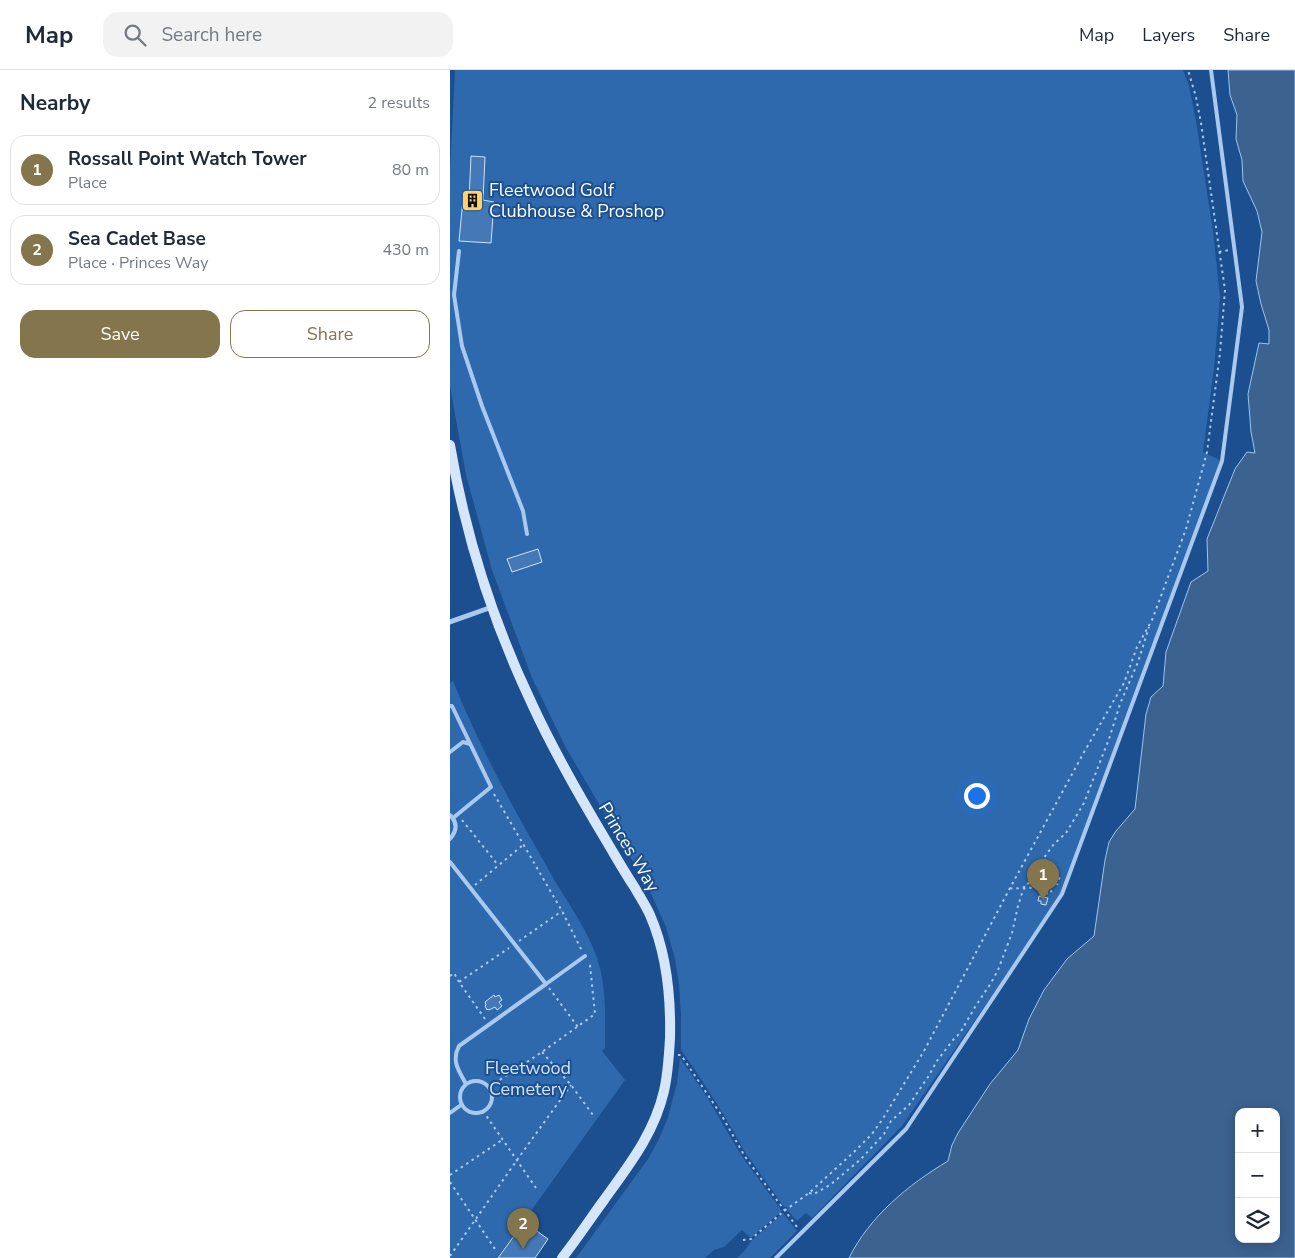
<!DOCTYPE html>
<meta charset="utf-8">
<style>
:root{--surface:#fff;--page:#f2f2f3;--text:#1f2937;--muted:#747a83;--line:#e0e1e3;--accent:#84754c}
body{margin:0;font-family:"Nunito Sans",sans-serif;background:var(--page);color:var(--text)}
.controls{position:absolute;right:15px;bottom:15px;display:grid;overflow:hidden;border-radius:10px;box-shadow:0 2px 12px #0003}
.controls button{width:45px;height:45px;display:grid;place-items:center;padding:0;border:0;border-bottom:1px solid var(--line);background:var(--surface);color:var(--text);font:25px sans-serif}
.you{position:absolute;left:526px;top:725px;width:18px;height:18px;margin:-12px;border:4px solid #fff;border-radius:50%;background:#1a73e8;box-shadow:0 0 0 8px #1a73e833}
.badge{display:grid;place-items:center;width:32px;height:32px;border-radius:50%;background:var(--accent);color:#fff;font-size:16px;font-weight:700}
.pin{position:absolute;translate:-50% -41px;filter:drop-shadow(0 1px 2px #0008)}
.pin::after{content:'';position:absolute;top:26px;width:18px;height:15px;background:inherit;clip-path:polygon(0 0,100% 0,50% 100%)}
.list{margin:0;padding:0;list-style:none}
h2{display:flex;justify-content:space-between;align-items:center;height:65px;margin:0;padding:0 20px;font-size:21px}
h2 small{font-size:16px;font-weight:400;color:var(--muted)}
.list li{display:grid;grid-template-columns:32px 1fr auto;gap:15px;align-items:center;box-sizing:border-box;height:70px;margin:0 10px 10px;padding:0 10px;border:1px solid var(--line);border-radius:15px}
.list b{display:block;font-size:19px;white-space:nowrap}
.list p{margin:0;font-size:16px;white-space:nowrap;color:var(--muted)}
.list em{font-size:16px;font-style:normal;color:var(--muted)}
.actions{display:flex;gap:10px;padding:15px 20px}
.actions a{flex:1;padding:11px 0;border:1px solid var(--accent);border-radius:15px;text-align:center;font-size:18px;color:var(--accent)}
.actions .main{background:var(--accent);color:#fff}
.icon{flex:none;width:28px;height:28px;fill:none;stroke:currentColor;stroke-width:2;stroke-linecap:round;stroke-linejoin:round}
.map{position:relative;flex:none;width:845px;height:1188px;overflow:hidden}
header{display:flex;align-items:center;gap:30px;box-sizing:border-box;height:70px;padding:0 25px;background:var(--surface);border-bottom:1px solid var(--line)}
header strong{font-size:24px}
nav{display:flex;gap:28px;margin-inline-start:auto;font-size:18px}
.search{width:350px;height:45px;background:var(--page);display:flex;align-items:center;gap:12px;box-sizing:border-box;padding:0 18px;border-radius:15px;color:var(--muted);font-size:19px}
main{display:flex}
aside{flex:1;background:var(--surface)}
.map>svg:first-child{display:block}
.green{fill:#2e69ad}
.water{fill:#3c6290;stroke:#9cc4f0;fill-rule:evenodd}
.building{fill:#4478b7;stroke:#cfe3fa}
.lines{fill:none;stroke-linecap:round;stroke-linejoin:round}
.path{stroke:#a9c9ee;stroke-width:2;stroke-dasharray:2.5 4;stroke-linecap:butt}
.lane{stroke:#a9c9ee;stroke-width:4}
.street{stroke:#a9c9ee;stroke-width:5}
.secondary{stroke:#d6e6fa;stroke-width:10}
.labels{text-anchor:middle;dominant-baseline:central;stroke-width:4;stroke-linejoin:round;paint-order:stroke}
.poi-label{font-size:18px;fill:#fff;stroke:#1b4f8f;text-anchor:start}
.street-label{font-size:18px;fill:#fff;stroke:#1b4f8f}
.park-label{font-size:18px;fill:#cfe3fa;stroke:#1b4f8f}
</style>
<header>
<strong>Map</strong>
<div class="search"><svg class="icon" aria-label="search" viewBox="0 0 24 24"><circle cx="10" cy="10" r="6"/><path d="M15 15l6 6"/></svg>Search here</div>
<nav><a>Map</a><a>Layers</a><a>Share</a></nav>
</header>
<main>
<aside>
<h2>Nearby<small>2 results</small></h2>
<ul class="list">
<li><span class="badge">1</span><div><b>Rossall Point Watch Tower</b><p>Place</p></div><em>80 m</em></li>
<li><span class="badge">2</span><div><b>Sea Cadet Base</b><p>Place · Princes Way</p></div><em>430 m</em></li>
</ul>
<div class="actions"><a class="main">Save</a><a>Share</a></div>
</aside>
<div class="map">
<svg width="845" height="1188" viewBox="0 0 845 1188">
<rect width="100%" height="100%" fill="#1b4f8f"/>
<path class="green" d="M 5,0 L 733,0 L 739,16 L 746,51 L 763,161 L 770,227 L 764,298 L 753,382 L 772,391 L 612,824 L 452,1056 L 362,1148 L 356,1143 L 347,1151 L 338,1141 L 337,1137 L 334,1137 L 295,1082 L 274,1045 L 247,1003 L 231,980 L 231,945 L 229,914 L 225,889 L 216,857 L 198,817 L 116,678 L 82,608 L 42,500 L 16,405 L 0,316 L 0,102 Z
M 3,611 C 28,673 59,731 92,788 C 101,805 111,821 121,837 C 131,853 141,870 147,888 C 157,917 155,948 155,978 L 152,981 L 175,1010 L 47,1188 L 0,1188 L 0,613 Z
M 230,988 L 257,1027 L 291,1085 L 332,1141 L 301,1168 L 292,1160 L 274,1177 L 264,1180 L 255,1188 L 126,1188 L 198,1089 L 209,1069 L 218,1047 L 227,1013 Z
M 333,1143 L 347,1161 L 320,1188 L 287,1188 L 295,1180 L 302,1170 Z"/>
<path class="water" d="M 778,0 L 845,0 L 845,1188 L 399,1188 C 420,1146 458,1115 498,1091 L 502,1075 L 508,1063 L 540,1014 L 568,980 L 579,949 L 594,920 L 617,889 L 644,866 L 655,790 L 659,772 L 666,761 L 685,739 L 696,644 L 701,627 L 713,616 L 716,582 L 741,512 L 758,501 L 757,469 L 785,399 L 797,382 L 805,383 L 801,362 L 798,324 L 809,273 L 819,274 L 819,260 L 811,234 L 806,211 L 812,162 L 807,141 L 793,111 L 792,90 L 786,69 L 787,45 L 780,25 ZM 789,1042 L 826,1042 L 826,1169 L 789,1169 Z"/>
<path class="building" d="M 21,86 L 35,87 L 33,130 L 44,132 L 41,173 L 9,171 L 13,129 L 19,130 Z
M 88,479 L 92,492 L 62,502 L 57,489 Z
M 593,812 L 600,813 L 598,820 L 593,821 L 593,817 L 591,816 Z
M 589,826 L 598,828 L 596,835 L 591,834 L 591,831 L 588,831 Z
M 44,925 L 45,927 L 49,925 L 52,930 L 49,932 L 52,936 L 47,940 L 45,937 L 39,940 L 38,939 L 37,940 L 35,936 L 36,935 L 35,932 Z
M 74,1152 L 98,1169 L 85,1188 L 48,1188 Z"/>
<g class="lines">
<path class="path" d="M 769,182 L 779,180
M 44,724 L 112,841 L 132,881
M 12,750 L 48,795
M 587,797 L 610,806 L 607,815
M 604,814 L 600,824 L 591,822 L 589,819 L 592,809 L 607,815
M 25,815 L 73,775
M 560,818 L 564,819 L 575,817 L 589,819
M 69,871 L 112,841
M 0,906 L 4,903 L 9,912
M 99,918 L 128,957
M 35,949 L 9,912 L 59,878
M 92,982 L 121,1015 L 143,1045
M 228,985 L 231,985 L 272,1046 L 294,1085 L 309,1106 L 347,1157
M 39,1017 L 92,982 L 145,944 L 140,895 L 138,892
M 33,1041 L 86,1118
M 0,1105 L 52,1070
M 0,1112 L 47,1182
M 359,1123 L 364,1124 L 380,1115 L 411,1089 L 434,1064 L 441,1051 L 459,1035 L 478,1007 L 487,991 L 503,970 L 510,963 L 525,937 L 541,913 L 548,900 L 562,863 L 568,836 L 573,820 L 581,810 L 587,797 L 596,785 L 604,774 L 616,763 L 634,733 L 659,669 L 670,634 L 688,592 L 699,557
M 293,1170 L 301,1169 L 334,1141 L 359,1123 L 405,1081 L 422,1064 L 432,1050 L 474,981 L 560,818 L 633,684 L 674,613 L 687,577 L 702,550 L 736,459 L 757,382 L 770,283 L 775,220 L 751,53 L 746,27 L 738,0
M 0,1186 L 67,1090 L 121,1015"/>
<path class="lane" d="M 9,181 L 4,225 L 12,276 L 32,336 L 73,441 L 77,464
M 0,636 L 2,636 L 41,717 L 3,748
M 0,682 L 13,672 L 20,674
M 0,745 C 8,753 7,761 0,769
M 0,792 L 96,914 L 9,976 C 1,991 9,1001 16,1014
M 96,914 L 135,886
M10 1027a16 16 0 1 1 32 0a16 16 0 1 1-32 0Z
M 0,1043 L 11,1035
M 326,1188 L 456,1059 L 612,824 L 772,391 L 792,237 L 761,0"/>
<path class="street" d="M 0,552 L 42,537"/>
<path class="secondary" d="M 0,375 C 15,464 43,552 82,634 C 104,682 130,727 157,772 C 166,787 175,803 185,818 C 190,827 196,836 200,845 C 217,884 221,926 220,968 C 219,986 218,1004 214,1021 C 204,1064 179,1095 154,1130 C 140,1149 127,1169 112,1188"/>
</g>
<defs>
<symbol id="building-square" viewBox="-11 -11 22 22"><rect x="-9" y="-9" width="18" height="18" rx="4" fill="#ffd166" stroke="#1b4f8f"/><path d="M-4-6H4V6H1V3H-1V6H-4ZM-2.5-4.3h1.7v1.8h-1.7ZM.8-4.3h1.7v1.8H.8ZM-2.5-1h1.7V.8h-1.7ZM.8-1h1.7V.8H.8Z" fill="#111"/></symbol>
</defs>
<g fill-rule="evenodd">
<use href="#building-square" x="10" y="118" width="25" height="25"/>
</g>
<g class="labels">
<g class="poi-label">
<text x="39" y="120">Fleetwood Golf<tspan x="39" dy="21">Clubhouse &amp; Proshop</tspan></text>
</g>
<g class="street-label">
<text transform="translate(179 777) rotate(59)">Princes Way</text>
</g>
<g class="park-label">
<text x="78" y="998">Fleetwood<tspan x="78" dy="21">Cemetery</tspan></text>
</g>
</g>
</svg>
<div class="controls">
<button>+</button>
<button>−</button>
<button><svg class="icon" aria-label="layers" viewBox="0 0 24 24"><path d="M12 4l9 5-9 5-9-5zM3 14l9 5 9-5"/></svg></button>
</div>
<div class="you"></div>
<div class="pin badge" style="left:593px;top:830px">1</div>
<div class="pin badge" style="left:73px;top:1179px">2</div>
</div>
</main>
